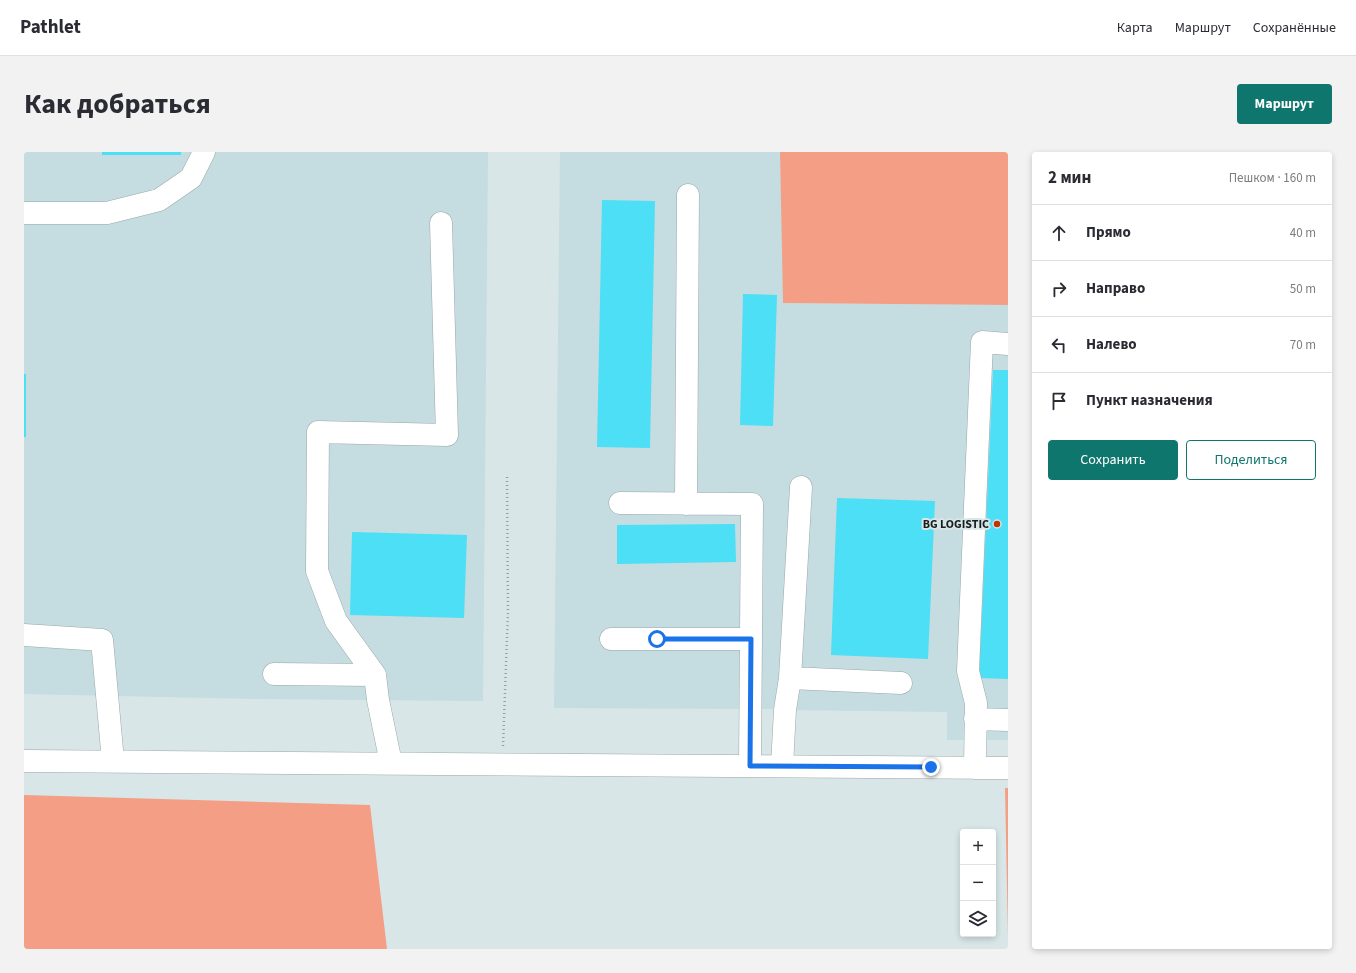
<!DOCTYPE html>
<html lang="ru">
<meta charset="utf-8">
<style>
:root{--surface:#fff;--page:#f2f2f3;--text:#2b2b33;--muted:#7c7c81;--line:#e1e1e2;--accent:#0f766e}
body{margin:0;font-family:"Source Sans 3",sans-serif;background:var(--page);color:var(--text)}
.controls{position:absolute;right:12px;bottom:12px;display:grid;overflow:hidden;border-radius:4px;box-shadow:0 2px 6px #0003}
.controls button{width:36px;height:36px;display:grid;place-items:center;padding:0;border:0;border-bottom:1px solid var(--line);background:var(--surface);color:var(--text);font:20px sans-serif}
.stop{position:absolute;width:12px;height:12px;margin:-9px;border:3px solid #1a73e8;border-radius:50%;background:#fff}
.stop.end{background:#1a73e8;border-color:#fff;box-shadow:0 1px 4px #0008}
.list{margin:0;padding:0;list-style:none}
h2{display:flex;justify-content:space-between;align-items:center;height:52px;margin:0;padding:0 16px;font-size:17px}
h2 small{font-size:13px;font-weight:400;color:var(--muted)}
.list li{display:grid;grid-template-columns:26px 1fr auto;gap:12px;align-items:center;box-sizing:border-box;height:56px;padding:0 16px;border-top:1px solid var(--line)}
.list b{display:block;font-size:15px;white-space:nowrap}
.list em{font-size:13px;font-style:normal;color:var(--muted)}
.actions{display:flex;gap:8px;padding:12px 16px}
.actions a{flex:1;padding:9px 0;border:1px solid var(--accent);border-radius:4px;text-align:center;font-size:14px;color:var(--accent)}
.actions .main{background:var(--accent);color:#fff}
.icon{flex:none;width:22px;height:22px;fill:none;stroke:currentColor;stroke-width:2;stroke-linecap:round;stroke-linejoin:round}
.map{position:relative;flex:none;width:984px;height:797px;overflow:hidden;border-radius:4px}
header{display:flex;align-items:center;gap:24px;box-sizing:border-box;height:56px;padding:0 20px;background:var(--surface);border-bottom:1px solid var(--line)}
header strong{font-size:19px}
nav{display:flex;gap:22px;margin-inline-start:auto;font-size:14px}
.intro{display:flex;align-items:center;justify-content:space-between;box-sizing:border-box;height:96px;padding:0 24px}
h1{margin:0;font-size:28px}
.button{padding:10px 18px;border-radius:4px;background:var(--accent);color:#fff;font-size:14px;font-weight:700}
main{display:flex;gap:24px;padding:0 24px}
aside{flex:1;background:var(--surface);border-radius:4px;box-shadow:0 2px 6px #0003}
.map>svg:first-child{display:block}
.built{fill:#c5dce0}
.green{fill:#f49e85}
.building{fill:#4cdff5}
.lines{fill:none;stroke-linecap:round;stroke-linejoin:round}
.minor-casing{stroke:#9aa7a9;stroke-width:23}
.path{stroke:#949fa1;stroke-width:2.5;stroke-dasharray:1 3;stroke-linecap:butt}
.minor{stroke:#fff;stroke-width:22}
.route{stroke:#1a73e8;stroke-width:5}
.poi-dot{fill:#bd3500;stroke:#d8e6e8;stroke-width:1.5}
.labels{text-anchor:middle;dominant-baseline:central;stroke-width:4;stroke-linejoin:round;paint-order:stroke}
.poi-label{font-size:12px;font-weight:bold;fill:#181d1e;stroke:#d8e6e8;text-anchor:end}
</style>
<header>
<strong>Pathlet</strong>
<nav><a>Карта</a><a>Маршрут</a><a>Сохранённые</a></nav>
</header>
<div class="intro"><h1>Как добраться</h1><a class="button">Маршрут</a></div>
<main>
<div class="map">
<svg width="984" height="797" viewBox="0 0 984 797">
<rect width="100%" height="100%" fill="#d8e6e8"/>
<path class="built" d="M 0,0 L 464,0 L 459,549 L 232,547 L 0,542 Z
M 536,0 L 756,0 L 760,151 L 984,153 L 984,588 L 923,588 L 923,560 L 761,558 L 748,557 L 530,556 Z"/>
<path class="green" d="M 756,0 L 984,0 L 984,153 L 759,151 Z
M 981,636 L 984,636 L 984,785 Z
M 0,643 L 346,653 L 363,797 L 0,797 Z"/>
<path class="building" d="M 78,0 L 157,0 L 157,3 L 78,3 Z
M 578,48 L 631,49 L 626,296 L 573,295 Z
M 719,142 L 753,143 L 749,274 L 716,273 Z
M 969,218 L 984,218 L 984,527 L 955,526 Z
M 0,222 L 2,222 L 2,285 L 0,285 Z
M 813,346 L 911,349 L 904,507 L 807,503 Z
M 711,372 L 712,410 L 593,412 L 593,373 Z
M 328,380 L 443,383 L 440,466 L 326,463 Z"/>
<g class="lines">
<defs>
<path id="minor" d="M 0,61 L 83,61 L 135,48 L 167,26 L 180,0
M 596,351 L 728,352 L 726,614
M 662,352 L 664,43
M 0,483 L 78,488 L 89,609
M 587,487 L 727,487
M 250,522 L 351,523 L 354,548 L 367,611
M 351,523 L 312,469 L 293,419 L 294,280 L 423,283 L 417,71
M 766,526 L 877,531
M 951,567 L 984,568
M 0,609 L 984,616
M 758,614 L 761,558 L 766,526 L 777,335
M 951,616 L 952,551 L 944,519 L 958,190 L 984,192"/>
</defs>
<use href="#minor" class="minor-casing"/>
<path class="path" d="M 479,594 L 484,459 L 483,324"/>
<use href="#minor" class="minor"/>
</g>
<g class="lines">
<path class="route" d="M 633,487 L 727,487 L 726,614 L 907,615"/>
</g>
<circle class="poi-dot" cx="973" cy="372" r="4"/>
<g class="labels">
<g class="poi-label">
<text x="965" y="372">BG LOGISTIC</text>
</g>
</g>
</svg>
<div class="controls">
<button>+</button>
<button>−</button>
<button><svg class="icon" aria-label="layers" viewBox="0 0 24 24"><path d="M12 4l9 5-9 5-9-5zM3 14l9 5 9-5"/></svg></button>
</div>
<div class="stop" style="left:633px;top:487px"></div>
<div class="stop end" style="left:907px;top:615px"></div>
</div>
<aside>
<h2>2 мин<small>Пешком · 160 m</small></h2>
<ul class="list">
<li><svg class="icon" aria-label="ahead" viewBox="0 0 24 24"><path d="M12 20V5M6 11l6-6 6 6"/></svg><div><b>Прямо</b></div><em>40 m</em></li>
<li><svg class="icon" aria-label="right" viewBox="0 0 24 24"><path d="M7 20v-9h11M14 6l5 5-5 5"/></svg><div><b>Направо</b></div><em>50 m</em></li>
<li><svg class="icon" aria-label="left" viewBox="0 0 24 24"><path d="M17 20v-9H6M10 6l-5 5 5 5"/></svg><div><b>Налево</b></div><em>70 m</em></li>
<li><svg class="icon" aria-label="arrive" viewBox="0 0 24 24"><path d="M6 21V4h12l-3 4 3 4H6"/></svg><div><b>Пункт назначения</b></div></li>
</ul>
<div class="actions"><a class="main">Сохранить</a><a>Поделиться</a></div>
</aside>
</main>
